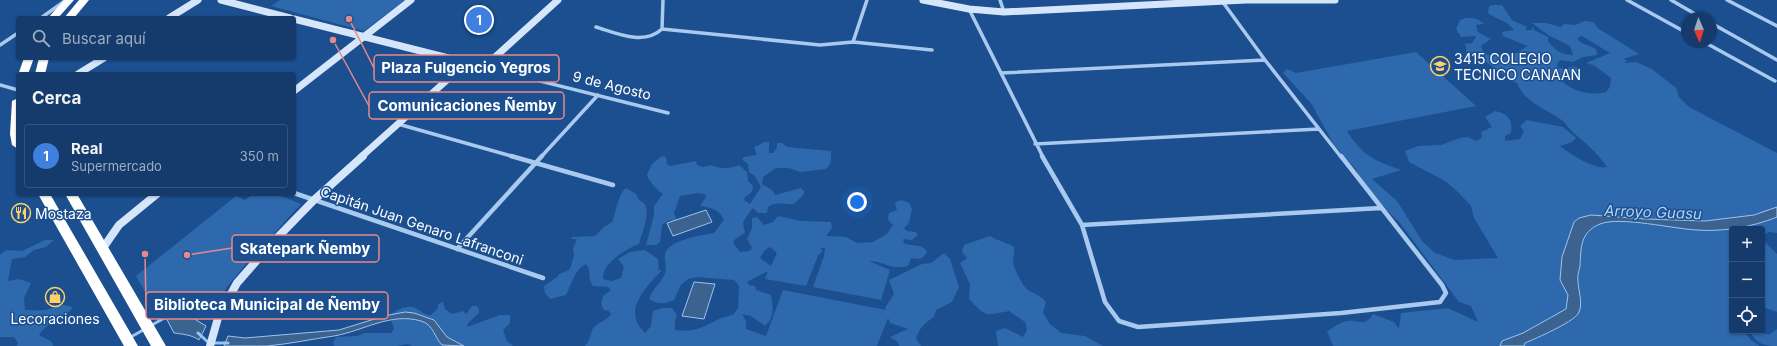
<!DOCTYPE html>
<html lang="es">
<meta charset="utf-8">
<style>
:root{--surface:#143b6b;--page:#1d4271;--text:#f1f3f6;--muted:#9dadc1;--line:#33557e;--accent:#ffd166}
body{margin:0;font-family:Inter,sans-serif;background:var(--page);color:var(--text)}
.controls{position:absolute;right:12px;bottom:12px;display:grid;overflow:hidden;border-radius:4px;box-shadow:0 1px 3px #0004}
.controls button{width:36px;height:36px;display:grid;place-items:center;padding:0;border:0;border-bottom:1px solid var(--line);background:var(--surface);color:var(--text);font:20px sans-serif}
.compass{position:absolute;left:1681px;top:12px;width:36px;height:36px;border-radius:50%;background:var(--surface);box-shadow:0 1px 3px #0004;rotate:177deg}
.you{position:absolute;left:857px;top:202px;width:14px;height:14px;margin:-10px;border:3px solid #fff;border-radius:50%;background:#1a73e8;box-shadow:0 0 0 6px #1a73e833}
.badge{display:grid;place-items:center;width:26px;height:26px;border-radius:50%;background:var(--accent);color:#fff;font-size:13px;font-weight:700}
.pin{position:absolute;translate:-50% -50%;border:2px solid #fff;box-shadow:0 1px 4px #0006}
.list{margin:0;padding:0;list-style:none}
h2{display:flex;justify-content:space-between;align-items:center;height:52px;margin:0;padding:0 16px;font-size:17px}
h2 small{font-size:13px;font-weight:400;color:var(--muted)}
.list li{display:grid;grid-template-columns:26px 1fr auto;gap:12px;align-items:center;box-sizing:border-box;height:64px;margin:0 8px 8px;padding:0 8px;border:1px solid var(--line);border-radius:4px}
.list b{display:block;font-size:15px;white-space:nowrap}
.list p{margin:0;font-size:13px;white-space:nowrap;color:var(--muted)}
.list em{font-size:13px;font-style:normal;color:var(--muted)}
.icon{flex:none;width:22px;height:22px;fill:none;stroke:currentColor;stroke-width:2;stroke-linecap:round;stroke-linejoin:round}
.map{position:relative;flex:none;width:1777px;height:346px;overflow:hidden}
.search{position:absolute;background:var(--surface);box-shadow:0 1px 3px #0004;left:16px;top:16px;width:280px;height:44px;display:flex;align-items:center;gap:10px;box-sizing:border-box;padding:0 14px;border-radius:4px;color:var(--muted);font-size:15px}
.panel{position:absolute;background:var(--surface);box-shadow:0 1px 3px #0004;left:16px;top:72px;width:280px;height:124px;border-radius:4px}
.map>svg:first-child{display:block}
.green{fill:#2e69ad;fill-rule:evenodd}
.water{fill:#3c6290;stroke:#9cc4f0}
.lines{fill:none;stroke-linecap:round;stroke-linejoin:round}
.stream{stroke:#9cc4f0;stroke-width:3}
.street-far1{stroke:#a9c9ee;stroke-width:3.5}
.street{stroke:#a9c9ee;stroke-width:4.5}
.secondary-far1{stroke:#d6e6fa;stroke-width:7}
.secondary{stroke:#d6e6fa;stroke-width:8}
.highway{fill:#fff;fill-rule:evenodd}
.labels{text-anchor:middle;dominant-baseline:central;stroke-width:3;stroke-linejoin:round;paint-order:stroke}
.poi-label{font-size:14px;fill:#fff;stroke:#1b4f8f;text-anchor:start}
.street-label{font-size:14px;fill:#fff;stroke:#1b4f8f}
.water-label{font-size:15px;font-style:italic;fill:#b5d3f5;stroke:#1b4f8f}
.leader{fill:none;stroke:#e88989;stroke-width:1.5}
.callout-dot{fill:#e88989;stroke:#1b4f8f;stroke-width:1.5}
.callout{fill:#1b4f8f;stroke:#e88989;stroke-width:1.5}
.callout-label{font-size:15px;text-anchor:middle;font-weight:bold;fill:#fff}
</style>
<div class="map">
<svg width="1777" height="346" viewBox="0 0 1777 346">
<rect width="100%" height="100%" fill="#1b4f8f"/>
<path class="green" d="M 280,0 L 405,0 L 364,31 L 271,6 Z
M 1495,5 L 1502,5 L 1512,20 L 1527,27 L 1525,30 L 1532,30 L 1532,26 L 1534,30 L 1548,37 L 1548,41 C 1555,50 1561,55 1573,55 L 1570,46 L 1548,35 L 1532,23 L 1546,23 L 1561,27 L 1564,24 L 1575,25 L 1585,21 L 1593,22 L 1599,29 L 1639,54 L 1623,59 L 1627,61 L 1624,63 L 1636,62 L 1652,69 L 1676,88 L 1679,97 L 1689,107 L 1777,153 L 1777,233 L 1769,232 L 1763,235 L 1764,241 L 1777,254 L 1777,312 L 1762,307 L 1762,229 L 1732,229 L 1732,331 L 1744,331 L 1751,340 L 1760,346 L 1333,346 L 1327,331 C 1334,327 1340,322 1348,321 C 1360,319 1364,328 1373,314 L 1394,322 L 1399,329 L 1401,313 L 1448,308 L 1478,322 L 1471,306 L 1459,302 L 1400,223 L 1368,192 L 1355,168 L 1334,145 L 1311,103 L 1283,73 L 1287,69 L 1296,73 L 1416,52 L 1476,106 L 1347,131 C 1363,156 1373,160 1401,170 L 1372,179 L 1397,201 L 1422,241 L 1435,253 L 1455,260 L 1498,258 L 1474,218 L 1471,206 L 1459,193 L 1445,181 L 1409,162 L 1405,151 L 1418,146 L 1441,145 L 1460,138 L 1467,137 L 1477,141 L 1482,137 L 1481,132 L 1492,127 L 1485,117 L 1495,111 C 1508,114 1513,119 1511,133 L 1505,136 L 1505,141 L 1520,139 L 1524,131 L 1520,126 L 1527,120 L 1563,127 L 1576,138 L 1572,142 L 1560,146 C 1570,154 1595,170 1607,167 C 1598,154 1587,144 1575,134 C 1571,131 1568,126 1564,122 C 1548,109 1525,104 1517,83 L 1510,80 L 1477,55 L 1466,51 L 1466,46 L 1464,44 L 1472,43 L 1476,37 L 1476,36 L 1461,37 L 1456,29 L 1460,20 C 1469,16 1477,17 1484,24 L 1476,25 L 1478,32 L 1491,39 L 1481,46 L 1484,53 L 1491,56 L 1506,57 L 1502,53 L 1517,53 L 1527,46 L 1503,36 L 1502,32 L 1514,30 C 1506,19 1498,21 1488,13 L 1489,6 ZM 1582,36 L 1610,53 L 1586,63 L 1595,66 L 1611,78 L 1610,87 L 1606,92 C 1590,96 1574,92 1562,81 L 1563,77 L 1578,73 L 1580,69 L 1573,66 L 1566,69 L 1558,68 L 1557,65 L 1560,60 L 1573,62 L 1583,57 L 1597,55 L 1596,49 L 1580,42 L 1577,38 Z
M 765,142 L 769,142 L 769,153 L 773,153 L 777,148 L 777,143 L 782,143 L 787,147 L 831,151 C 831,158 832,164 826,169 L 800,172 L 789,168 L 776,168 L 763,177 L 762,184 L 772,190 L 775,195 L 801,188 L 804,191 L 804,194 L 794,204 C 784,205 777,201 768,207 L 767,213 L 758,213 L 753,208 L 746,217 L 743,223 L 745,233 L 734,240 L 733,243 L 740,252 L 749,251 L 752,248 L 747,239 L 752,228 L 752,218 L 757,217 L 764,225 L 773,222 L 778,216 L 801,221 L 831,222 L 832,228 L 826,236 L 846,237 L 857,243 L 873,242 L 887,234 L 893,225 L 888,220 L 889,213 L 897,210 L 895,204 L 898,200 L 898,202 L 901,200 L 909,203 L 912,209 L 909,223 L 904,228 L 907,231 L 916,232 L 918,235 L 912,240 L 903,239 L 904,243 C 911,247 923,243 927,252 C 923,259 920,260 911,258 L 908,266 C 889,270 887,262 869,261 L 890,270 L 881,300 L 813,287 L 824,256 L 825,248 L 821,248 L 822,252 L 817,256 L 818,256 L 806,286 L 765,279 L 768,271 L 747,282 L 749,285 L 755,286 L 756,290 L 771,295 C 773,308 775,316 765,326 L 751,316 L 742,314 L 746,321 L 746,329 L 766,336 L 783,290 L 886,310 L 885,308 L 894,294 L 889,280 L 922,264 L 931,263 L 944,253 L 950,259 L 959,287 L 952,302 L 936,310 L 934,317 C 924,323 920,328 916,338 L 920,345 L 922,346 L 899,346 L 898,342 L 890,337 L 908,329 L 890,323 L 888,318 L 877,346 L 585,346 C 590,341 590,334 593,328 C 598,322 607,321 611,314 L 609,311 L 604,310 L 601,304 L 603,296 L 611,290 L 608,287 L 593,286 C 587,279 592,271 586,264 C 574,270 572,284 566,295 L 550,299 L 545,293 L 544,286 L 557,277 L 559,274 L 569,270 L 571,266 L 574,255 L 573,249 L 577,239 L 572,239 L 572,237 L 595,236 L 604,227 L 612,222 C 616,213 618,194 626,188 L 636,194 L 639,200 L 645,204 C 650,215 642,233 639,244 C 626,249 602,263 603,279 L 612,281 L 621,278 L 624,267 L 618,259 L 630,252 L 645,250 L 658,259 L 659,266 L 658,270 L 662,270 C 652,281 630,302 636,319 C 637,324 642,329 645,333 L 651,326 L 653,311 L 663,308 L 672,308 L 677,315 L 675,322 L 675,330 C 704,334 709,319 733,315 L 738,308 L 739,286 L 734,280 L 697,277 L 688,279 L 681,285 L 674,300 C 664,304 658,305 649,299 C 653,288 659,285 664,276 C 668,268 664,262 665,254 C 668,240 702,235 714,233 L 724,220 C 720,210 711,207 700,206 L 706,197 L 705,194 L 698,193 L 680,196 L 674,213 L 677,221 L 669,220 L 662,225 L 660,242 L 656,245 L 646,245 L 654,215 L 654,206 L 663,194 C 658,191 648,180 647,175 L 652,164 L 662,156 L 666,157 L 667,164 L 670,166 L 696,161 L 697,165 L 703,167 L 712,165 C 717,169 732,169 739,165 L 747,172 L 748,181 L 753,186 L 752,192 L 745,197 L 744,200 L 750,204 L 761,187 L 755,176 L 749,172 L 748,164 L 742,159 L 744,157 L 757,155 L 754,147 ZM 770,247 L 777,253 L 771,266 L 760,258 L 765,250 Z
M 253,194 L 276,194 L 301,204 L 247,263 L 226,288 L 209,320 L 177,307 L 151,302 L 136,276 L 236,196 L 245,200 Z
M 990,236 C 998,241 1006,242 1014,247 C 1015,253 1013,257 1013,262 C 1014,269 1022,285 1028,290 C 1035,294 1040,295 1046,302 L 1043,313 L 1050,324 L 1061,333 L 1085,336 L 1103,346 L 998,346 L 996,331 L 1005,328 L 1023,337 L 1027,330 L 1025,322 L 1009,311 C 984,316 986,317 969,299 L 970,284 L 960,263 L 967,258 L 962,252 L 964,245 Z
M 45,240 L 54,240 L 46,247 L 34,250 L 25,257 L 12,259 C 11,266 9,273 8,281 L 19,279 L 31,283 L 24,298 L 25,310 C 31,310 39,311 45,310 C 56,308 62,301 73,308 C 63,319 47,322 39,335 L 52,342 L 53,346 L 17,346 L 18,343 L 14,337 L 0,337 L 0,255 L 6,250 L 22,251 Z
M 443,302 L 445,309 L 452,314 L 463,311 L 466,314 L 472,306 L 477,306 L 479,309 L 479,313 L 468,323 L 467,327 L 500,315 L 510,315 L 510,323 L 503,330 L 507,341 L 513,346 L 412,346 L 408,344 L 396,346 L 334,346 L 333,342 L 336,337 L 358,336 L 364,333 L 391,333 L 394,329 L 390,315 C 397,310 408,303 417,309 C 423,312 424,315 431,315 L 438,308 L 438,304 Z
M 1777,329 L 1777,346 C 1766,346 1756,344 1751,333 L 1757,331 L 1769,335 Z"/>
<path class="water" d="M 1777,207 L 1777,217 C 1753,227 1722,232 1697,230 C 1674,229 1620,216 1600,224 C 1580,232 1581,248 1580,266 C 1579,271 1577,276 1578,281 C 1578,291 1584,304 1578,314 C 1571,323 1537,338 1525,343 L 1524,346 L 1500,346 L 1502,341 L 1523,333 L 1566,309 L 1568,295 L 1560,280 L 1562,257 L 1574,222 L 1579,218 L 1591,215 L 1646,219 L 1705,221 L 1754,215 Z
M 706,210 L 712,222 L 673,236 L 667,223 Z
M 694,282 L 715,284 L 704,319 L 682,316 Z
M 162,310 L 183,312 L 206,326 L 199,340 C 192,335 183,334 174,333 Z
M 405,312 L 414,313 L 434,320 L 447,337 L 464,346 L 442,345 C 434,337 434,325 421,321 C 391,312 363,331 334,336 C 312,339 289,344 267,346 C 253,346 239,346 224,346 L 228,336 L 245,338 L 339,330 L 384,316 Z"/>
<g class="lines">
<path class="stream" d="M 150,326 L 168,316
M 198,333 L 209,343 L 228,343
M 129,338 L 145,329"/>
<path class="street-far1" d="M 1000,0 L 1004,12
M 1627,0 L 1687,33
M 1671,0 L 1702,18
M 1727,0 L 1777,26
M 1222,1 L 1265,60 L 1341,157
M 969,9 L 1043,157
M 41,18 L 66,0
M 1711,23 L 1777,60
M 596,27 C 616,33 644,46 662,29 L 663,0
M 662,29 L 820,45 L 853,42 L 932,50
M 853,42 L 867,0
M 1704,42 L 1775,81
M 0,45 L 18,33
M 484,67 L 668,113
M 1001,73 L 1265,60
M 0,85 L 18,90
M 398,124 L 515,157
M 1035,144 L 1319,129
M 541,157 L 598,95"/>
<path class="street" d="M 511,156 L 613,185
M 1042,156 L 1082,225 L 1105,302 L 1119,321 L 1138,327 L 1341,313 L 1440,302 L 1446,293 L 1442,285 L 1341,156
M 294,193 L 543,278
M 1082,225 L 1381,208
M 457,249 L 542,156"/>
<path class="secondary-far1" d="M 221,0 L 290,18
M 923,0 L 969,9 L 1004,12 L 1246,0 L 1335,0
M 169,18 L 198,0
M 294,19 L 484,67 L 558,0
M 78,74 L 104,58
M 294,91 L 411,0
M 361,157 L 466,63"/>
<path class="secondary" d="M 103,248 L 119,225 L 157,194
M 210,346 L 218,318 L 237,283 L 273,242 L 314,200 L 363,156"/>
<path class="highway" d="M 64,0 L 74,0 L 58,18 L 48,18 Z
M 79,0 L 89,0 L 74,18 L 64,18 Z
M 24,58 L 34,58 L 28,74 L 18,75 Z
M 39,58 L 49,58 L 45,74 L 35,74 Z
M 18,98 L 18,149 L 12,145 L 10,134 L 12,101 Z
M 38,194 L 50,194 L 138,346 L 124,346 Z
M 65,194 L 77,194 L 166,346 L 151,346 Z"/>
</g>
<defs>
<symbol id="school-ring" viewBox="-11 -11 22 22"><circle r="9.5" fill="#1b4f8f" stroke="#ffd166" stroke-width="1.5"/><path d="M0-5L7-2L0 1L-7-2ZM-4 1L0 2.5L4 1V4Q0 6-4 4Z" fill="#ffd166"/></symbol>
<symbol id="restaurant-ring" viewBox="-11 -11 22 22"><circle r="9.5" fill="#1b4f8f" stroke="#ffd166" stroke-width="1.5"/><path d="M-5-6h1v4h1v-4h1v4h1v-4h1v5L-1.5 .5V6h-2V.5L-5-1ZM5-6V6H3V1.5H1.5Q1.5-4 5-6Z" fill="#ffd166"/></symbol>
<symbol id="shop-ring" viewBox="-11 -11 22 22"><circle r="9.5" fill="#1b4f8f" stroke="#ffd166" stroke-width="1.5"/><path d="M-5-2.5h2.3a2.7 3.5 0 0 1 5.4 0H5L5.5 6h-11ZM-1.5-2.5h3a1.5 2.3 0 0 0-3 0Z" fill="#ffd166"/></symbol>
</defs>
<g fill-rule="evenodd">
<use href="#school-ring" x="1429" y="55" width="22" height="22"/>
<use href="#restaurant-ring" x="10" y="202" width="22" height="22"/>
<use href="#shop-ring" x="44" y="286" width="22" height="22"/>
</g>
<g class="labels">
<g class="poi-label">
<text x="1454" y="58">3415 COLEGIO<tspan x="1454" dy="16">TECNICO CANAAN</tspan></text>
<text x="35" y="213">Mostaza</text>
<text x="55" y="318" text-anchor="middle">Lecoraciones</text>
</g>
<g class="street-label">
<text transform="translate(612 85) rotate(14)">9 de Agosto</text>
<text transform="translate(422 225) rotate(19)">Capitán Juan Genaro Lafranconi</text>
</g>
<g class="water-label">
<text transform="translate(1653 212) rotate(2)">Arroyo Guasu</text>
</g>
</g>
<path class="leader" d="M349 19L374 68M333 40L369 106M187 255L232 248M145 254L146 305"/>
<g class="callout-dot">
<circle cx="349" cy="19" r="4"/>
<circle cx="333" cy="40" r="4"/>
<circle cx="187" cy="255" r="4"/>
<circle cx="145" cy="254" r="4"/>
</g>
<g class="callout">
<rect x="374" y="55" width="185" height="27" rx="4"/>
<rect x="369" y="92" width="195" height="27" rx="4"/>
<rect x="232" y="235" width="147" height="27" rx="4"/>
<rect x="146" y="292" width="242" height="27" rx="4"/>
</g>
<g class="callout-label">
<text x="466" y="73">Plaza Fulgencio Yegros</text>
<text x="467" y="111">Comunicaciones Ñemby</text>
<text x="305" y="254">Skatepark Ñemby</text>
<text x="267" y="310">Biblioteca Municipal de Ñemby</text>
</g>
</svg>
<div class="controls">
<button>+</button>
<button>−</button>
<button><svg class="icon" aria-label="locate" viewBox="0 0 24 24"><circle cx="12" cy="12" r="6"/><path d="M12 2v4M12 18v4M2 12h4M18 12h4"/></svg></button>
</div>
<svg class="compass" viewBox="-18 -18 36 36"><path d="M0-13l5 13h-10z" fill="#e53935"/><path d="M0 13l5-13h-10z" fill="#9dadc1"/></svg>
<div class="you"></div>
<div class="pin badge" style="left:479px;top:20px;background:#3f7fe0">1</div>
<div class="search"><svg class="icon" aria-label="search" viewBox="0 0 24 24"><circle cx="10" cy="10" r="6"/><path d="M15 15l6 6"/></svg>Buscar aquí</div>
<section class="panel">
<h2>Cerca<small></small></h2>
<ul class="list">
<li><span class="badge" style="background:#3f7fe0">1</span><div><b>Real</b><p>Supermercado</p></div><em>350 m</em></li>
</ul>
</section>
</div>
